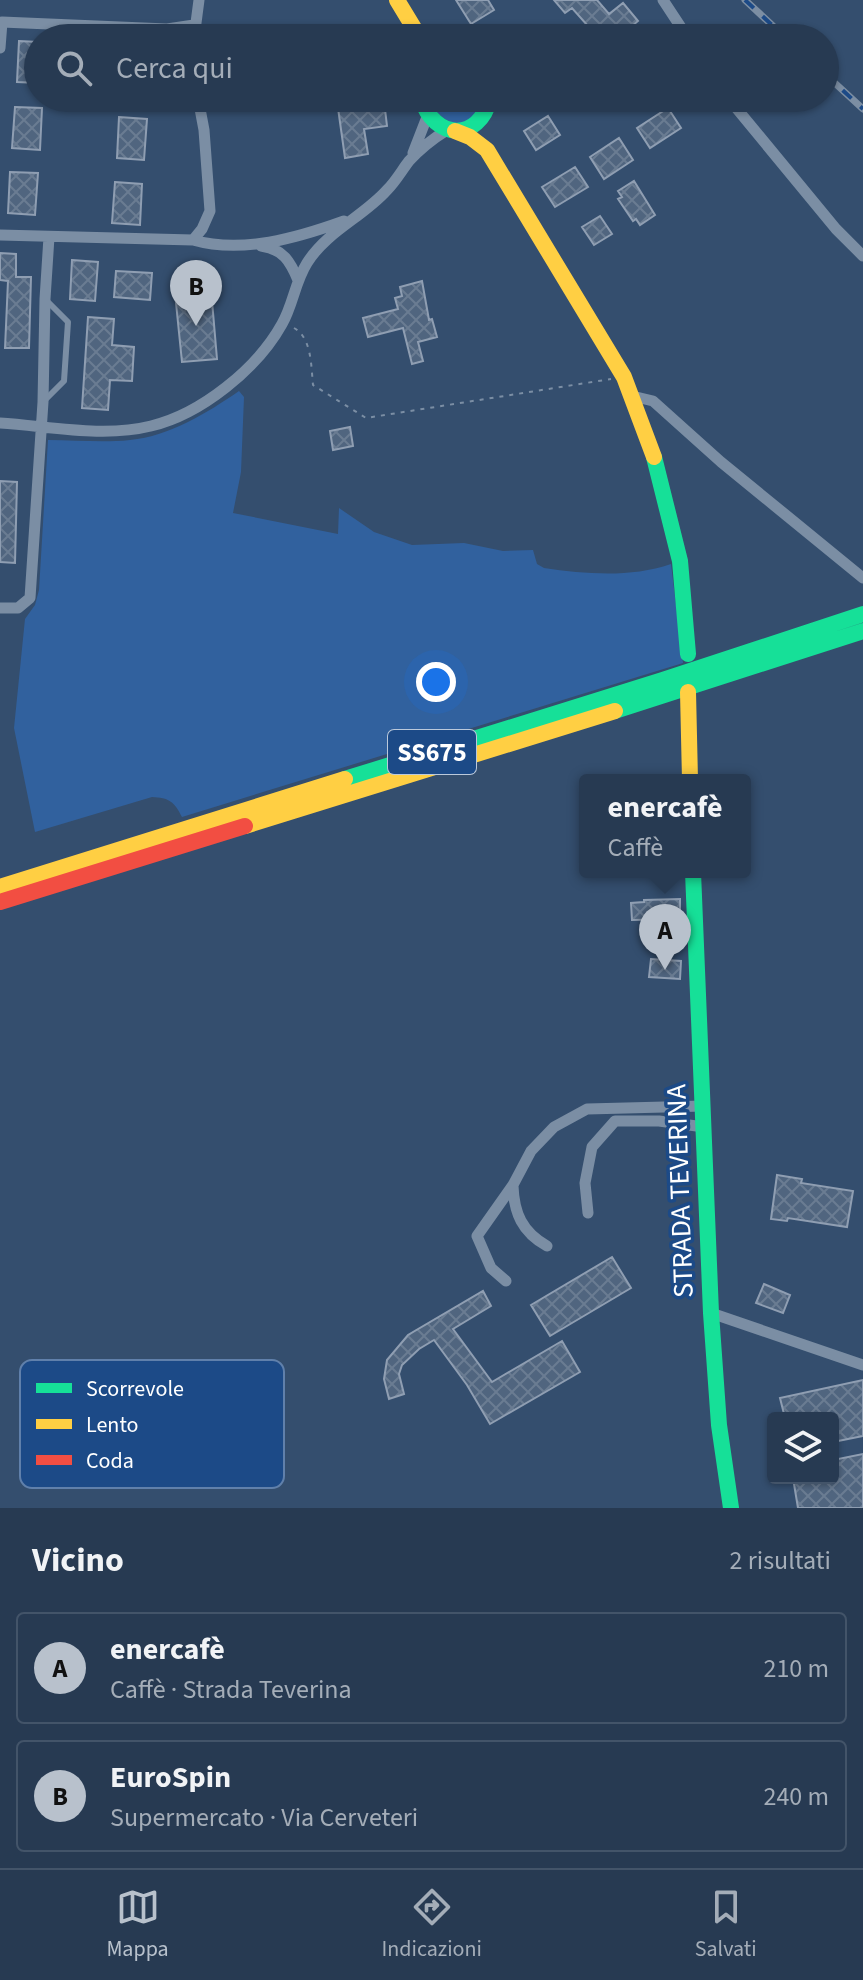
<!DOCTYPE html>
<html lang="it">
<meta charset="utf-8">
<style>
:root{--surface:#273a52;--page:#2f4159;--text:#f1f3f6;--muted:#a4adb8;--line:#435469;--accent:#b8c1cc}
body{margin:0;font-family:"Source Sans 3",sans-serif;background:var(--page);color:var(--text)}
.controls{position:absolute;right:24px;bottom:24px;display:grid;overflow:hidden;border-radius:8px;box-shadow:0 2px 6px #0004}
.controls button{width:72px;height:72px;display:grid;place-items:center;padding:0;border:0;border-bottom:2px solid var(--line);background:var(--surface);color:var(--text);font:40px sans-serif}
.you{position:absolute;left:436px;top:682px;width:28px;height:28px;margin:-20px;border:6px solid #fff;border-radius:50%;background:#1a73e8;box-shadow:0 0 0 12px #1a73e833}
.badge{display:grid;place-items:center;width:52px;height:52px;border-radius:50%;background:var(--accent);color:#111;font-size:26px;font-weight:700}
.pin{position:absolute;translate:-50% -66px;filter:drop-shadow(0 2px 4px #0008)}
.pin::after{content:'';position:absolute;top:42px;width:28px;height:24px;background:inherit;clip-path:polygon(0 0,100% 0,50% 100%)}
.popup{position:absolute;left:579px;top:774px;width:172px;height:104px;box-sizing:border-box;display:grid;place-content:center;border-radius:8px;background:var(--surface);filter:drop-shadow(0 2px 6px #0005);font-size:26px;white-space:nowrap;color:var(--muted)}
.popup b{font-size:30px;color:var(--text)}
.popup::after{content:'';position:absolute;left:50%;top:100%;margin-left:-16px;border:16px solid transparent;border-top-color:var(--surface)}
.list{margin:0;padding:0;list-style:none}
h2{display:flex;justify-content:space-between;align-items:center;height:104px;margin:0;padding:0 32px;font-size:34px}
h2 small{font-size:26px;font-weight:400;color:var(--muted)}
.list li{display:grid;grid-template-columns:52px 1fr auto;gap:24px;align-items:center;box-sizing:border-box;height:112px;margin:0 16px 16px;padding:0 16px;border:2px solid var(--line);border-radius:8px}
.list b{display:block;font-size:30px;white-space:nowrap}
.list p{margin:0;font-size:26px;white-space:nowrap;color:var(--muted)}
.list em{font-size:26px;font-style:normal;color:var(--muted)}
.icon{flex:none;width:44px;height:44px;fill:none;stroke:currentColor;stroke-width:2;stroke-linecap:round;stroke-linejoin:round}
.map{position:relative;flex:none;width:863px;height:1508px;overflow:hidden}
.search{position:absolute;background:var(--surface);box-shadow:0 2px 6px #0004;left:24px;right:24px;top:24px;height:88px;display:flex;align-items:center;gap:20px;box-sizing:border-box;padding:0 28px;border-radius:44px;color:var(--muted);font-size:30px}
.sheet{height:360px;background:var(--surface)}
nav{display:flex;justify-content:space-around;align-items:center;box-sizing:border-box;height:112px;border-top:2px solid var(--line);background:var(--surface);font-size:22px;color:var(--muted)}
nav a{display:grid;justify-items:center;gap:4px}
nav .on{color:var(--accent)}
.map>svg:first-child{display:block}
.green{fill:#31619e}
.building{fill:url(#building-cross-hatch);stroke:#8f9eb2;stroke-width:2}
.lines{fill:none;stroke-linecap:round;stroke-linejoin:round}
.path{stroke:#7b8ea4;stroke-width:2;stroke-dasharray:4 6;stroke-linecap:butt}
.lane{stroke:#7b8ea4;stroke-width:6}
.street{stroke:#7b8ea4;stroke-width:11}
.fast{stroke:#16e098;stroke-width:16}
.slow{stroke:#ffcf43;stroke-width:16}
.jam{stroke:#f24e42;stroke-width:16}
.rail-casing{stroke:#7c8ea3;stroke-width:7}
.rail{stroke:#1c4a87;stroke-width:4;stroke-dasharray:12;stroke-linecap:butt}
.labels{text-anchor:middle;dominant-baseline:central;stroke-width:7;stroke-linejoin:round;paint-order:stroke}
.shield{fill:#1c4a87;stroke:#bbc9db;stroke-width:2}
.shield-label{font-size:26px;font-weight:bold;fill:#fff}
.street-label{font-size:28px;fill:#fff;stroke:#1c4a87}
.key{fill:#1c4a87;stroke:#6080ab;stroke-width:2}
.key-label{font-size:22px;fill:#fff}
</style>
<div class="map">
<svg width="863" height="1508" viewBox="0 0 863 1508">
<defs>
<pattern id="building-cross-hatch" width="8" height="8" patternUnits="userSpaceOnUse" patternTransform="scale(2)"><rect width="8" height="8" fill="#50657f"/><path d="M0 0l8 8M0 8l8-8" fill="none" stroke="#6a7c92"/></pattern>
</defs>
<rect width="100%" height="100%" fill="#344e6e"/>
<path class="green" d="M 429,98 L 485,98 C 482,103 479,112 476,116 C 457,134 435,116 429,98 Z
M 239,391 L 244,397 L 241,472 L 233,513 L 338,534 L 339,508 L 374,532 L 412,545 L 464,543 L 503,551 L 533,550 L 537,564 L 544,568 C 586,574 630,578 671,564 L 683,663 L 182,817 C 174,801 169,798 152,797 L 35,832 L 14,728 L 25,619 L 35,605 L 39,590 L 48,440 C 75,440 103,443 130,440 C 170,436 207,413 239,391 Z"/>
<path class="building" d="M 456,0 L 488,0 L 494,10 L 471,24 Z
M 554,0 L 597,0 L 609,14 L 623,3 L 638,21 L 618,38 L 575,38 L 588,26 L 572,8 L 565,13 Z
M 19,41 L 38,42 L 38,83 L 17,82 Z
M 384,101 L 387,126 L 364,129 L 368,154 L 345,158 L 338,108 Z
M 15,107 L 42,108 L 40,150 L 12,148 Z
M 668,108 L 681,128 L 650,148 L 637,128 Z
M 548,116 L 560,135 L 536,150 L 524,131 Z
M 119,117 L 147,119 L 144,160 L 117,158 Z
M 619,138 L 633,160 L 604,179 L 590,157 Z
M 575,167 L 588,187 L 555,207 L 542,187 Z
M 10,172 L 38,173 L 35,215 L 8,213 Z
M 634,181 L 655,215 L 640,225 L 636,219 L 633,221 L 618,199 L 622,197 L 618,191 Z
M 115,182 L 142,184 L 140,225 L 112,223 Z
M 600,216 L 612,234 L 594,245 L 582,227 Z
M 0,253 L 16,254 L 16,277 L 31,277 L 29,348 L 5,348 L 8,281 L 0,280 Z
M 72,260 L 98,262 L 95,301 L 70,299 Z
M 116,271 L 152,273 L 150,300 L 114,297 Z
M 422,281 L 429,320 L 432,319 L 437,337 L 418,342 L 423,361 L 412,364 L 403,328 L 368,337 L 363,318 L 398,309 L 395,298 L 402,296 L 400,287 Z
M 211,289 L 217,359 L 182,362 L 175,293 Z
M 88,317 L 114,319 L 112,345 L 134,347 L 132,381 L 110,380 L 108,410 L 82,408 Z
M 350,427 L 353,446 L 333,450 L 330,431 Z
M 0,481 L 17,482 L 15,563 L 0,562 Z
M 680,899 L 680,919 L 632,920 L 631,903 L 644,902 L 644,900 Z
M 651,959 L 681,961 L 680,979 L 649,977 Z
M 777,1175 L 802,1179 L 801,1183 L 853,1191 L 847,1227 L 788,1218 L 787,1221 L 771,1219 Z
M 612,1257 L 631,1288 L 550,1336 L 531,1305 Z
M 764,1284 L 790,1295 L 783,1313 L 756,1303 Z
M 483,1291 L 491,1306 L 453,1329 L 492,1382 L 562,1341 L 580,1372 L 490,1424 L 467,1385 L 434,1340 L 419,1349 L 402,1365 L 399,1374 L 404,1394 L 389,1399 L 384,1379 L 387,1360 L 408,1335 Z
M 863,1380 L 863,1436 L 833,1442 L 833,1418 L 785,1418 L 780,1398 Z
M 863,1454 L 863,1508 L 798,1508 L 793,1478 L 833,1478 L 833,1460 Z"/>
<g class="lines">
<path class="path" d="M 294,328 C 312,338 311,366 313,385 L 366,418 L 611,379"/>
<path class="lane" d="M 44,401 L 64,381 L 68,322 L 45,299"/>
<path class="street" d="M 663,0 L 688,38
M 194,38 L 199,0
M 0,48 L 2,22 L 167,29 L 194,25
M 728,98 L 836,229 L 863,256
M 413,153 L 427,117
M 0,235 L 193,240 C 242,254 297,238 344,221
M 193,240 L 202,229 L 210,211 L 204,130 L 198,98
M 261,246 C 283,249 290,261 298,280
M 632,396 L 653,401 L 721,462 L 863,578
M 0,423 C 49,426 103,438 151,426 C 201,414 257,369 282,324 C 293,305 295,282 307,263 C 327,231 363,217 387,190 C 396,181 402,170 409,161 C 420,149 434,138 447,130
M 0,608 L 18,608 L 30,598 L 43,402 L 45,299 L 49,237
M 513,1186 C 514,1213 522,1232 547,1246
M 588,1213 L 585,1183 L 592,1147 L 615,1121 L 659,1121 L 704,1127
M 506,1281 L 491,1268 L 477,1236 L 513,1185 L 531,1151 L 554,1127 L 587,1109 L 703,1106
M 711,1313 L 863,1365"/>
<path class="fast" d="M 421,98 C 434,140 479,143 490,98
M 654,457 L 680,561 L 688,654
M 615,711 L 863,631
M 345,779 L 663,680 L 863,614
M 693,872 L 711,1313 L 719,1425 L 731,1508"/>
<path class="slow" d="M 397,0 L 420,38
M 455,131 L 470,137 L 487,150 L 624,377 L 654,457
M 688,692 L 690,780
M 245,826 L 615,711
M 0,887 L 345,779"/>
<path class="jam" d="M 0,902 L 245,826"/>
<defs>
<path id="rail" d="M 745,0 L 786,38
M 825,74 L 863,109"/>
</defs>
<use href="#rail" class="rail-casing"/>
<use href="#rail" class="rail"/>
</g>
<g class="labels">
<rect class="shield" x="388" y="730" width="88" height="44" rx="6"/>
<g class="shield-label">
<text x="432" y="752">SS675</text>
</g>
<g class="street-label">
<text transform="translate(680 1191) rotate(-92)">STRADA TEVERINA</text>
</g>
</g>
<rect x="20" y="1360" width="264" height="128" rx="12" class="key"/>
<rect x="36" y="1383" width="36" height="10" fill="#16e098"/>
<rect x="36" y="1419" width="36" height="10" fill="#ffcf43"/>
<rect x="36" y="1455" width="36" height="10" fill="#f24e42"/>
<g class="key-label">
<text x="86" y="1396">Scorrevole</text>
<text x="86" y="1432">Lento</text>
<text x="86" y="1468">Coda</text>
</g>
</svg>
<div class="controls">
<button><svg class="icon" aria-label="layers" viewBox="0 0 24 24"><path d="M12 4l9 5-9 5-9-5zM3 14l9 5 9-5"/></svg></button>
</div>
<div class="you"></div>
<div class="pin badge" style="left:665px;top:970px">A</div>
<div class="popup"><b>enercafè</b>Caffè</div>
<div class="pin badge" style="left:196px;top:326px">B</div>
<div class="search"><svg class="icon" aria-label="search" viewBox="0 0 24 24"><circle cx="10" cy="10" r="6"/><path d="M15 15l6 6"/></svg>Cerca qui</div>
</div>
<section class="sheet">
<h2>Vicino<small>2 risultati</small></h2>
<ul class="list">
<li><span class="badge">A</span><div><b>enercafè</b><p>Caffè · Strada Teverina</p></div><em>210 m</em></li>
<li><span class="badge">B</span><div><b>EuroSpin</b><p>Supermercato · Via Cerveteri</p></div><em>240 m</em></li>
</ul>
</section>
<nav>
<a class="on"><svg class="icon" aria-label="map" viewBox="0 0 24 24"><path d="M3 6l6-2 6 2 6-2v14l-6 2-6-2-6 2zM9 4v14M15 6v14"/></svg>Mappa</a>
<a><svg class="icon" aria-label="directions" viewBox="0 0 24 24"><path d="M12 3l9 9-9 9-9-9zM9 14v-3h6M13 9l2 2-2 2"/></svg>Indicazioni</a>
<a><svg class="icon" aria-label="saved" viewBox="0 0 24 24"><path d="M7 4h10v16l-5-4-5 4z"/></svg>Salvati</a>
</nav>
